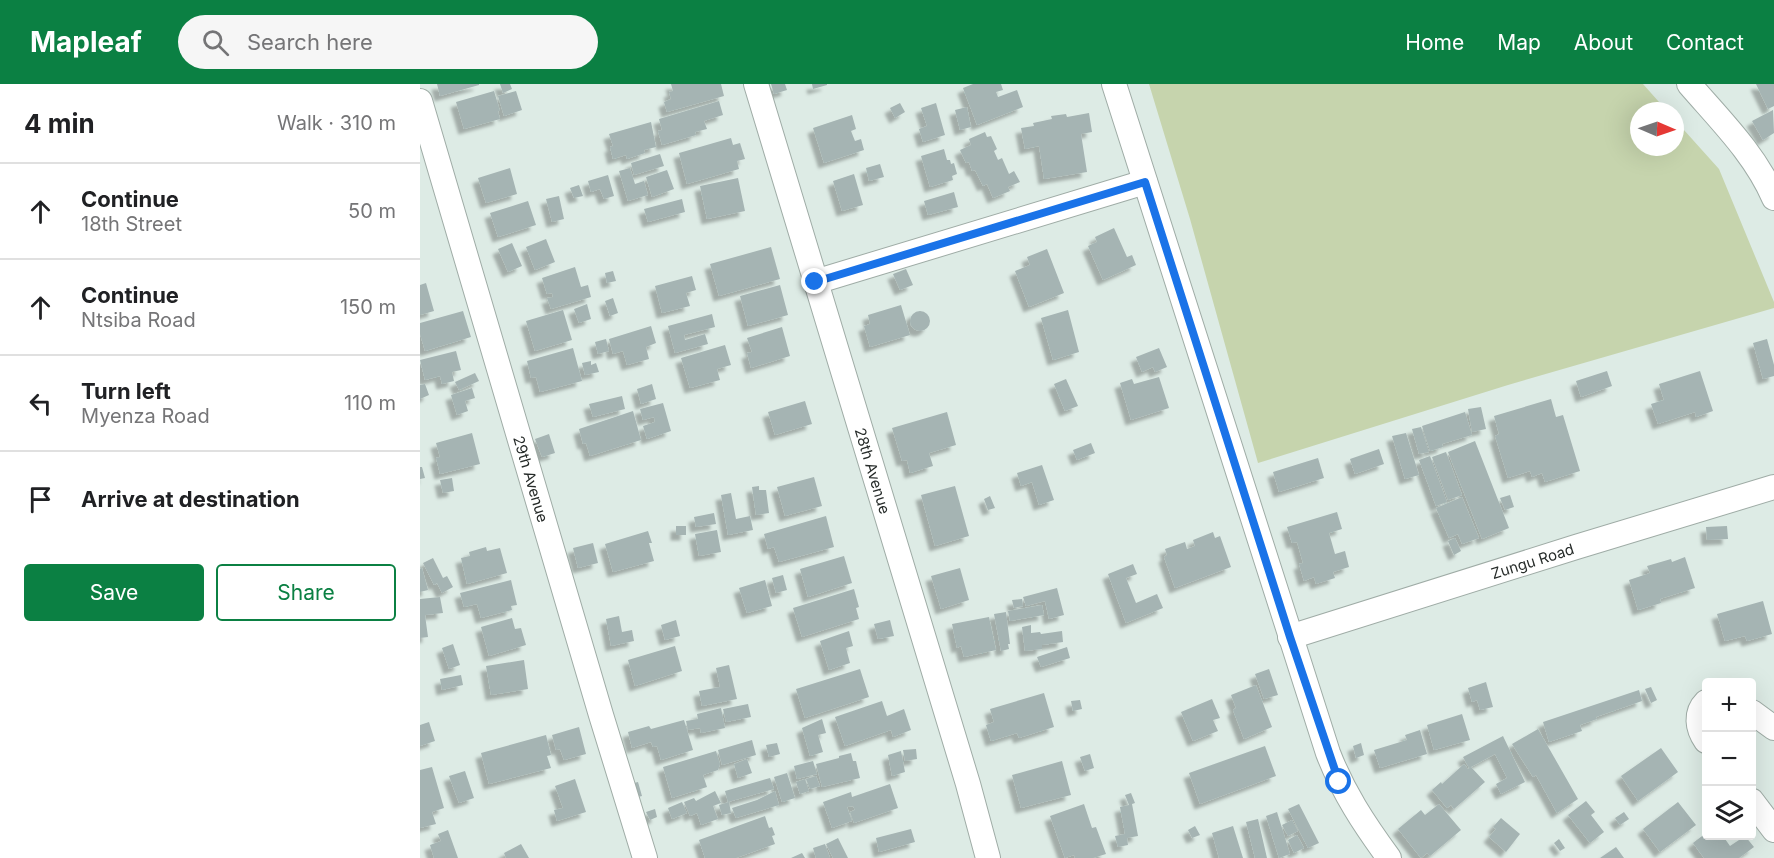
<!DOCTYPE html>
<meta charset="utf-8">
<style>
:root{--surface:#fff;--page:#f6f6f6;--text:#202124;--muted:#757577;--line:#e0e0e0;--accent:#0b8043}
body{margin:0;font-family:Inter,sans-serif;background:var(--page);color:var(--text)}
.controls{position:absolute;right:18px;bottom:18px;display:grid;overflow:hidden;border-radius:6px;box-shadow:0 6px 24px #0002}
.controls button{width:54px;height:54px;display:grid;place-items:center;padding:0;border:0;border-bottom:2px solid var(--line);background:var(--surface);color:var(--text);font:30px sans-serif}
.compass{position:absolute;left:1210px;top:18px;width:54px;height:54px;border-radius:50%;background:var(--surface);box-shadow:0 6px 24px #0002;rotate:92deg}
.stop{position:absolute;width:18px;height:18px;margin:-14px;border:4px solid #1a73e8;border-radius:50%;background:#fff}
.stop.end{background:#1a73e8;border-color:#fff;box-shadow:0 2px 6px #0008}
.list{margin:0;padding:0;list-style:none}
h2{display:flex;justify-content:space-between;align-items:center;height:78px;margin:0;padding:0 24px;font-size:26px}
h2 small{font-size:20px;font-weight:400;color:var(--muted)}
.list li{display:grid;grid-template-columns:39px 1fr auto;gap:18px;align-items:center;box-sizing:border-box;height:96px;padding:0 24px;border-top:2px solid var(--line)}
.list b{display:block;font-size:22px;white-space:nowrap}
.list p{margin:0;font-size:20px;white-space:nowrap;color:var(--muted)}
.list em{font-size:20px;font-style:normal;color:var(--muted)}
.actions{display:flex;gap:12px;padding:18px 24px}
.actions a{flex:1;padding:14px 0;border:2px solid var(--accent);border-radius:6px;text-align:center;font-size:21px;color:var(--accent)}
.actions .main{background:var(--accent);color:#fff}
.icon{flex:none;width:33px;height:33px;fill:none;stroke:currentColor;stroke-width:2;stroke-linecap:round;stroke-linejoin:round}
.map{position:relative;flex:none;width:1354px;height:774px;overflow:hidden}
header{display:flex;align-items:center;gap:36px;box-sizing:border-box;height:84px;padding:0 30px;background:var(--accent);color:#fff}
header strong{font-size:28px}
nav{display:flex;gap:33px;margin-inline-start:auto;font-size:21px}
.search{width:420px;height:54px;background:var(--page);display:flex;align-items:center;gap:15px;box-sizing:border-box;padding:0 21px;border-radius:33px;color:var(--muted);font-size:22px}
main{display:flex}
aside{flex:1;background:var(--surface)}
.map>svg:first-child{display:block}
.green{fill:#c6d4ad}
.building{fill:#a5b4b3;filter:url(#shadow)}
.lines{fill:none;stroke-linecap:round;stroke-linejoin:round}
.street-casing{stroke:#9faca6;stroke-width:26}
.street{stroke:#fff;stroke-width:24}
.route{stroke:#1a73e8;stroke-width:8}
.labels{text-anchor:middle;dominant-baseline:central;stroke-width:4.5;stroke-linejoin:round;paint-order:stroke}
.street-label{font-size:15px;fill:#272c2a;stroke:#eaf8f2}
</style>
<header>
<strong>Mapleaf</strong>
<div class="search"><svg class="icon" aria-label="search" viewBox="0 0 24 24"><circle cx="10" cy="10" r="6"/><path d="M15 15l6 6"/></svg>Search here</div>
<nav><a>Home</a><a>Map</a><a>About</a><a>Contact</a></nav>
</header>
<main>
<aside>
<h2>4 min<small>Walk · 310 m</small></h2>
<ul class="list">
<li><svg class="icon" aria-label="ahead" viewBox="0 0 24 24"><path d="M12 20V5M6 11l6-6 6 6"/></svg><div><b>Continue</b><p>18th Street</p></div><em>50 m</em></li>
<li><svg class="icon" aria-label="ahead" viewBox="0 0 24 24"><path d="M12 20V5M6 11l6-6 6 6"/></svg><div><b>Continue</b><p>Ntsiba Road</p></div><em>150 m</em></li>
<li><svg class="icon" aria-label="left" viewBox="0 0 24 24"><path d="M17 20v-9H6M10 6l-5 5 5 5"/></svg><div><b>Turn left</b><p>Myenza Road</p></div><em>110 m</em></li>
<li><svg class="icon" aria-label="arrive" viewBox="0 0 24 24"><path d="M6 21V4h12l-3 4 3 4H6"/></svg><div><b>Arrive at destination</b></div></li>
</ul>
<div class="actions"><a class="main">Save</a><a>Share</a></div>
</aside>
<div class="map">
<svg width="1354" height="774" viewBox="0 0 1354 774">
<defs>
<filter id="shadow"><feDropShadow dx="-5.5" dy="5.5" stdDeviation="1.5" flood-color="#0004"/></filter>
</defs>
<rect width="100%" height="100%" fill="#ddebe5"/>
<path class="green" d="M 729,0 L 1223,0 L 1247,27 L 1219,27 L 1219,63 L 1255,63 L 1255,36 L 1299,85 L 1354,218 L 1354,224 L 1088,301 L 838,379 L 770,135 Z"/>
<path class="building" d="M 17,0 L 59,0 L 59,1 L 20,12 Z
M 80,0 L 90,0 L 92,5 L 83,9 Z
M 251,0 L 301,0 L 304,12 L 247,28 L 244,18 L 251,15 L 249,8 L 253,7 Z
M 351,0 L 365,0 L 367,6 L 354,10 Z
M 392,0 L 407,0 L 407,1 L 393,5 Z
M 553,0 L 581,0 L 583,6 L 576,8 L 578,13 L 597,6 L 603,23 L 557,41 L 543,4 Z
M 1336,0 L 1354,0 L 1354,22 L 1348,25 Z
M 74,7 L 80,27 L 78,27 L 80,35 L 44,45 L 36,18 Z
M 96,7 L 102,26 L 84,32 L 78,12 Z
M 299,17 L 303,31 L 284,37 L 287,45 L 275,48 L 276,51 L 242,61 L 238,47 L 242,46 L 239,35 Z
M 480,19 L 485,28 L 475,34 L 470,24 Z
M 516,19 L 525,51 L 503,58 L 499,45 L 507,42 L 501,24 Z
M 547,23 L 551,43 L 540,46 L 535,26 Z
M 1353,26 L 1354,49 L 1343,56 L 1332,37 Z
M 669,29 L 672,48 L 661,50 L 667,88 L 624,95 L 619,62 L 605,65 L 601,44 L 614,42 L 613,39 L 632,35 L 631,32 L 646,30 L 647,33 Z
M 432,31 L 436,45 L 431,47 L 435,57 L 441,55 L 444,66 L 404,79 L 393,44 Z
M 231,38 L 236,63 L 224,66 L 225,69 L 207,75 L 206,71 L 193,75 L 190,63 L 193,62 L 189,50 Z
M 565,48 L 567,53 L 571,52 L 577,65 L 574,67 L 578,76 L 582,74 L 589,90 L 594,87 L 600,98 L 588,103 L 590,107 L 573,114 L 567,100 L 563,102 L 555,86 L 552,87 L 549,78 L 546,79 L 540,66 L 551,61 L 549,55 Z
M 311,54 L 313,61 L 320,59 L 325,75 L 317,77 L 319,85 L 267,100 L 259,69 Z
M 524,65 L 527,76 L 530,76 L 531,80 L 534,79 L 537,90 L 532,92 L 533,96 L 510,103 L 501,72 Z
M 240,70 L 244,82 L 214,91 L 211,79 Z
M 460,80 L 464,93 L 449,97 L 446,84 Z
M 90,84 L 97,110 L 66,119 L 58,94 Z
M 210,84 L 215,100 L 224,97 L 228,111 L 208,117 L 199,87 Z
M 247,86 L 254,105 L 232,113 L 226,93 Z
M 434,90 L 443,121 L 422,127 L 413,97 Z
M 188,91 L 194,112 L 184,115 L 180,105 L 171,108 L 168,97 Z
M 318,94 L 325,127 L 287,135 L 280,102 Z
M 159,101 L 163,112 L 154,114 L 150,104 Z
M 534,108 L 538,123 L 508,131 L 504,117 Z
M 139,112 L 144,135 L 132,138 L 126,115 Z
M 262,115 L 265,128 L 228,138 L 224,125 Z
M 108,117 L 116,141 L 78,153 L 70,129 Z
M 694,144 L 707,173 L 712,171 L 716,181 L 683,196 L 668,162 L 677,158 L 675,153 Z
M 126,155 L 135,178 L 115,186 L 106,163 Z
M 92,159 L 102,182 L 88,188 L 78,165 Z
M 351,163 L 360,195 L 299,212 L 290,180 Z
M 627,165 L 644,209 L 609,223 L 595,187 L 610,181 L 607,173 Z
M 155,183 L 161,203 L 168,201 L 171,213 L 131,225 L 127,214 L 133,213 L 132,209 L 127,210 L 122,194 Z
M 486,185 L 493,201 L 480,206 L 473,190 Z
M 193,187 L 196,197 L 187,199 L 185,189 Z
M 272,192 L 276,206 L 266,209 L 270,222 L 242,229 L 235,202 Z
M 6,199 L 14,227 L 0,231 L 0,201 Z
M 360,201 L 368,231 L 328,242 L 320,212 Z
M 193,214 L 198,229 L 190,232 L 185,217 Z
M 167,220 L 171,235 L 159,239 L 154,225 Z
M 481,221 L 490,251 L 450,263 L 444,242 L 450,240 L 448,231 Z
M 143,226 L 152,256 L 115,267 L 106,237 Z
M 648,226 L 659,268 L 633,276 L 621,234 Z
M490 237a10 10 0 1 1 20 0a10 10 0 1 1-20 0Z
M 43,227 L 51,253 L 5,267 L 0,250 L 0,239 Z
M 292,230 L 295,243 L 264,251 L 265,256 L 285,250 L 288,260 L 255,269 L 248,242 Z
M 231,242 L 236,259 L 226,263 L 229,275 L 207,281 L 203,267 L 193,270 L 189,255 Z
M 362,243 L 370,272 L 331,284 L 327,269 L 332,268 L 327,254 Z
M 186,255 L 189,267 L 178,270 L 175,258 Z
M 1347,255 L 1354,281 L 1354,292 L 1343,295 L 1333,259 Z
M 305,261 L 311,281 L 297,285 L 300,296 L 270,304 L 261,274 Z
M 153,264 L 162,297 L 120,308 L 116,293 L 111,294 L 107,277 Z
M 739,264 L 747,283 L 735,288 L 733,283 L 722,288 L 716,273 Z
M 36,267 L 41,286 L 32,288 L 34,297 L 22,300 L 20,292 L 5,296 L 0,276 Z
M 171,277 L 171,281 L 176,279 L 179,288 L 165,291 L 162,279 Z
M 1187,287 L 1192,302 L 1161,313 L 1156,297 Z
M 1280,287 L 1293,327 L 1276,333 L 1275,328 L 1238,340 L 1231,320 L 1244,316 L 1239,300 Z
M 55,289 L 59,297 L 39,306 L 35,298 Z
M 739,293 L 749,324 L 711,336 L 700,299 L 712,295 L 714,300 Z
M 646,295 L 658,322 L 645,327 L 634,300 Z
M 5,300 L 9,311 L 0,315 L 0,301 Z
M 232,300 L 236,315 L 221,320 L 217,305 Z
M 52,304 L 55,314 L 45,317 L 48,327 L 37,331 L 31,311 Z
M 202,312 L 205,325 L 173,333 L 169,320 Z
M 1131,315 L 1136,333 L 1143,331 L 1160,387 L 1125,398 L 1122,389 L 1112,393 L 1110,387 L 1088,394 L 1075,352 L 1079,350 L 1074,332 Z
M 385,317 L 392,340 L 355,351 L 348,328 Z
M 243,319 L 251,347 L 227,355 L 223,342 L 235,338 L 234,333 L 223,336 L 220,325 Z
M 1061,323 L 1066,345 L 1052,348 L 1048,325 Z
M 213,327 L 221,356 L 170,372 L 166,359 L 163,360 L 159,345 Z
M 527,328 L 536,361 L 509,369 L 513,382 L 490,389 L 487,376 L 482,377 L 472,344 Z
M 1045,328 L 1052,351 L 1022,360 L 1023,363 L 1010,367 L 1002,342 Z
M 1001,343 L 1009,368 L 999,370 L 992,345 Z
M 52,349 L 60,380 L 20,390 L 16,374 L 20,373 L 16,359 Z
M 986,349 L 999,391 L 985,395 L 972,352 Z
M 129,350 L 135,369 L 122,373 L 115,355 Z
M 1055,357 L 1089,444 L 1062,455 L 1028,368 Z
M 671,359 L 675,369 L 657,376 L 653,366 Z
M 959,365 L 964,380 L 935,390 L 930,375 Z
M 1026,368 L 1042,411 L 1028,416 L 1012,373 Z
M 1010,372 L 1027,418 L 1016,422 L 999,376 Z
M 898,374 L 904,394 L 859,408 L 853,388 Z
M 622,381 L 634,416 L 619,421 L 612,398 L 601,402 L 597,389 Z
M 0,383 L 2,383 L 5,394 L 0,395 Z
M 394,393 L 402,422 L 365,432 L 357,403 Z
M 32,394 L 34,407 L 23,409 L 20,396 Z
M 339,402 L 339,406 L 346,406 L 349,429 L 336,431 L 332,403 Z
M 535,402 L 549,452 L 515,462 L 501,411 Z
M 311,409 L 316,435 L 330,432 L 333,446 L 308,451 L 301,411 Z
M 1090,411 L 1094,423 L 1085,426 L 1080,414 Z
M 570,412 L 575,424 L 568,426 L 564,415 Z
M 1042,413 L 1059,454 L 1042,460 L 1038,450 L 1029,454 L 1016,424 Z
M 917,428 L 922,445 L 909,449 L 915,470 L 925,467 L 929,483 L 913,488 L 915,494 L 896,500 L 894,493 L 884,497 L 879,480 L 883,479 L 877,458 L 872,459 L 867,443 Z
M 294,429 L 296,440 L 276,443 L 274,433 Z
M 406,432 L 414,463 L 359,478 L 354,463 L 348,465 L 344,450 Z
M 256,442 L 266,442 L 266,451 L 256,451 Z
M 1307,442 L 1308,455 L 1287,456 L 1286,443 Z
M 297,446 L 301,468 L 279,472 L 275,450 Z
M 228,447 L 232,459 L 229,459 L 234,477 L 193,488 L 185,460 Z
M 793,448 L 795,454 L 800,452 L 811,483 L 755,504 L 744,473 L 747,471 L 745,465 L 765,458 L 767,465 L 775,462 L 773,456 Z
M 1035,454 L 1041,467 L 1034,471 L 1028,457 Z
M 173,459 L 178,479 L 158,484 L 153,464 Z
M 66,463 L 67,467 L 80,464 L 87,489 L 47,500 L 41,474 L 50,472 L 49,468 Z
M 424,472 L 432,499 L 388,513 L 380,485 Z
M 1265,473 L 1275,504 L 1240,515 L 1241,519 L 1218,526 L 1209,496 L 1230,489 L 1227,482 L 1251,475 L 1252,478 Z
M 13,474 L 23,494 L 27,492 L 33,503 L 22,509 L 17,499 L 14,501 L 3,479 Z
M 713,480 L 717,490 L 706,494 L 716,519 L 737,510 L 743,524 L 706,539 L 688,490 Z
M 2,484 L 8,506 L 0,508 L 0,485 Z
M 540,484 L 549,516 L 521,525 L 511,492 Z
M 363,491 L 367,506 L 356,509 L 352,494 Z
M 91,496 L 97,521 L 91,522 L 92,526 L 61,534 L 57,520 L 44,523 L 40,509 Z
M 345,496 L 352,522 L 327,529 L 319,504 Z
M 637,504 L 644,531 L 629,535 L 625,517 L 606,522 L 603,513 Z
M 434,505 L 439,523 L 436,524 L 439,535 L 382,553 L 373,524 Z
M 20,513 L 23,529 L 5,531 L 8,553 L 0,554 L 0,515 Z
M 602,515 L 603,522 L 594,524 L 592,516 Z
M 1343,517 L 1352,550 L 1327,557 L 1325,552 L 1305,557 L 1297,530 Z
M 622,521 L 624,531 L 590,537 L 588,527 Z
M 586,528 L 590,560 L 588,560 L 589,565 L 581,567 L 574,530 Z
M 199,532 L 202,548 L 212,546 L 214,557 L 191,562 L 186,535 Z
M 569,533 L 576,566 L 544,573 L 541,562 L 537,564 L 532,540 Z
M 92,534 L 95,545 L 101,544 L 106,561 L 69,572 L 61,543 Z
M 256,536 L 260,552 L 245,556 L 241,541 Z
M 470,536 L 474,552 L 458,555 L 454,540 Z
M 611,541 L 611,549 L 620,548 L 621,550 L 642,547 L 643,558 L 622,561 L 622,565 L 605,567 L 602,543 Z
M 429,547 L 433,562 L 426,564 L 430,579 L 409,586 L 400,557 Z
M 33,560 L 40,581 L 29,585 L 22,564 Z
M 255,562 L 262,587 L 215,602 L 208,576 Z
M 647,563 L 650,574 L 621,583 L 617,573 Z
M 104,576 L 108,605 L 71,611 L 66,582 Z
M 309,581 L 317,615 L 282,622 L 279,607 L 300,603 L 296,584 Z
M 440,585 L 449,613 L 385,634 L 376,605 Z
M 849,585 L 858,611 L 844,615 L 835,590 Z
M 41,591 L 43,601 L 22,606 L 20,595 Z
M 1066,598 L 1073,623 L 1060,626 L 1057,616 L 1052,618 L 1048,604 Z
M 836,601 L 852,643 L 824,655 L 813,626 L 816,624 L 811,611 Z
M 1231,603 L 1237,616 L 1231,619 L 1225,605 Z
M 1219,606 L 1222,617 L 1176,633 L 1177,635 L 1160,641 L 1162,647 L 1129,658 L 1123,638 Z
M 624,609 L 634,643 L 599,654 L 597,649 L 571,657 L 566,641 L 574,638 L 570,625 Z
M 792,615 L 800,634 L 793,636 L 798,647 L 773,657 L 761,628 Z
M 660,616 L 662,625 L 653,627 L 651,617 Z
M 462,617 L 467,632 L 484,625 L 491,646 L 473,653 L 471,646 L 425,662 L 415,633 Z
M 328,620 L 331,633 L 306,638 L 303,625 Z
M 301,624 L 305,644 L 281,649 L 280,644 L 268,646 L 266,637 L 278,635 L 277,630 Z
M 1042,630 L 1050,656 L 1014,666 L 1007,641 Z
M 402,635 L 406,649 L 398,651 L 403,668 L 390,672 L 382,644 Z
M 264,636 L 273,666 L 241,676 L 237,662 L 233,663 L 231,658 L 212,664 L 208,648 L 229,642 L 231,645 Z
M 9,638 L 15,657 L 0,662 L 0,641 Z
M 159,643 L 166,670 L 144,676 L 140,665 L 136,666 L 132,651 Z
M 1118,645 L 1158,715 L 1137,729 L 1116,691 L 1113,693 L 1092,660 Z
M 1000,646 L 1007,670 L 960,684 L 954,666 L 987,656 L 985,651 Z
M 126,651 L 131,671 L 127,672 L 131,684 L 69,700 L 61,669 Z
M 1083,652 L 1105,698 L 1081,710 L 1076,700 L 1087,694 L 1075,670 L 1049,684 L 1043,673 Z
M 332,656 L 336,671 L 302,681 L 298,666 Z
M 357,659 L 360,670 L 349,673 L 346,661 Z
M 941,659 L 944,671 L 936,674 L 933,662 Z
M 845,662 L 856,692 L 780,720 L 769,689 Z
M 1241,664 L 1258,688 L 1218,717 L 1201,692 Z
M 496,665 L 497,675 L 485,677 L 483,666 Z
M 296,667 L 300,680 L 298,686 L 283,691 L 287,703 L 252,714 L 243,683 Z
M 481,667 L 485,688 L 472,692 L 468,671 Z
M 431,669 L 433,677 L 436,677 L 440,694 L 402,703 L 396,680 L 419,674 L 419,672 Z
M 670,670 L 674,684 L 665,687 L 660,673 Z
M 327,675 L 332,689 L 318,694 L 314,680 Z
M 393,677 L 397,690 L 377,695 L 374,682 Z
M 642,677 L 651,711 L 601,724 L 592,691 Z
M 1044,680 L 1048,685 L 1051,683 L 1065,698 L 1034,725 L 1031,721 L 1027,724 L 1012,706 L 1021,698 L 1022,700 Z
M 12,683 L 24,724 L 12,728 L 16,740 L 0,744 L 0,686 Z
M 45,687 L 54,714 L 39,719 L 29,692 Z
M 367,689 L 375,714 L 362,718 L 354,693 Z
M 396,692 L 400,702 L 390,705 L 386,695 Z
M 350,694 L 354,705 L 308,718 L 305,707 Z
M 155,695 L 166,728 L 137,737 L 134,726 L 143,724 L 135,702 Z
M 385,695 L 389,707 L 380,710 L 376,698 Z
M 218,698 L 222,712 L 214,714 L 210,700 Z
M 470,700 L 478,724 L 434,739 L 430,728 L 435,726 L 433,722 L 427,723 L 432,737 L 412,744 L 403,718 L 431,708 L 432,713 Z
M 295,707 L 301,719 L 293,722 L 298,735 L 281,741 L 277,729 L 270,732 L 264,718 L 274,714 L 276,717 Z
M 355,707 L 359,721 L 316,734 L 312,724 L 337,716 Z
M 711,709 L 715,719 L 712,720 L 718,752 L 707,754 L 708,761 L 698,763 L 695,752 L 705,750 L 700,723 L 709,721 L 705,711 Z
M 1166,717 L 1175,728 L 1171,731 L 1184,748 L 1170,759 L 1148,731 Z
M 262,718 L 267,729 L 252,735 L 248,724 Z
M 309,718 L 311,729 L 302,731 L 299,721 Z
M 1258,718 L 1276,741 L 1240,768 L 1223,745 Z
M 664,720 L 672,744 L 676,743 L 686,770 L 673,774 L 655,774 L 654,771 L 645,774 L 630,732 Z
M 879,720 L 899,759 L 888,764 L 868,725 Z
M 1019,720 L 1041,746 L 1010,772 L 1007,769 L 1001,774 L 978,745 L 1001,726 L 1005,731 Z
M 235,725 L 237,733 L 230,736 L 226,728 Z
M 857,728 L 870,770 L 859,774 L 846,732 Z
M 1204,728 L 1209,735 L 1200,741 L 1195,734 Z
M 345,732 L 349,744 L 352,743 L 355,751 L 352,752 L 355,760 L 316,774 L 285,774 L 279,756 Z
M 1081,734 L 1100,750 L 1086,768 L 1069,753 L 1076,745 L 1073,743 Z
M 838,735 L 847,774 L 835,774 L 826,738 Z
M 872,736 L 878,747 L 868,752 L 862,741 Z
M 775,742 L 780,751 L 772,754 L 768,746 Z
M 813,742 L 823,774 L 799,774 L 792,749 Z
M 491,745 L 495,758 L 459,768 L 456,754 Z
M 28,746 L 38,774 L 14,774 L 10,761 L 21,757 L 18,750 Z
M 1286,749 L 1286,752 L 1303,752 L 1310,762 L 1325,752 L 1334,763 L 1319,774 L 1284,774 L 1273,759 Z
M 877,751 L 884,764 L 874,769 L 868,756 Z
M 418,754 L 428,774 L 413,774 L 406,760 Z
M 1139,755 L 1145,764 L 1140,767 L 1134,759 Z
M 101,760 L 109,774 L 86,774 L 84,769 Z
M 405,760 L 410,774 L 396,774 L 393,764 Z
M 1196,763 L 1204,774 L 1180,774 Z
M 382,769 L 385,774 L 371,774 Z"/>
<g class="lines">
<defs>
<g id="street">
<path id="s1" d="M 336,0 L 548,700 L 568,774"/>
<path d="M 694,0 L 908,669 C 923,708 944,740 969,774"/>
<path d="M 1269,0 C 1300,36 1335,70 1354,114"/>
<path id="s2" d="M 0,17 L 181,631 L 225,774"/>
<path d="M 395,198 L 725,98"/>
<path id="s3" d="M 870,553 L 1156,463 L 1354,403"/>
<path d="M 1286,618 C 1275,629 1277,644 1286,657"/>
<path d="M 1332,628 L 1354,644"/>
<path d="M 1332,717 L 1354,746"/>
</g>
</defs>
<use href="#street" class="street-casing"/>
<use href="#street" class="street"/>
</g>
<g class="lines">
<path class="route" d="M 395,198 L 725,98 L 870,553 L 919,698"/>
</g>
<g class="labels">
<g class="street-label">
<text stroke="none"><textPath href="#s1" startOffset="404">28th Avenue</textPath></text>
<text stroke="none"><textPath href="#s2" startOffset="394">29th Avenue</textPath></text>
<text stroke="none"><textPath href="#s3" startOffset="254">Zungu Road</textPath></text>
</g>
</g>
</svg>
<div class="controls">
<button>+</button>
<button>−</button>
<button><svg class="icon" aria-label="layers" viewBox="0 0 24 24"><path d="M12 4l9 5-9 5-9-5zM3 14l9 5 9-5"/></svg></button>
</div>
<svg class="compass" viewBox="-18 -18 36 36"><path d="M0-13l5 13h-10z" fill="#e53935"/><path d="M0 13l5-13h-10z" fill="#757577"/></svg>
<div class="stop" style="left:919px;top:698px"></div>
<div class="stop end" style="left:395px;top:198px"></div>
</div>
</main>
